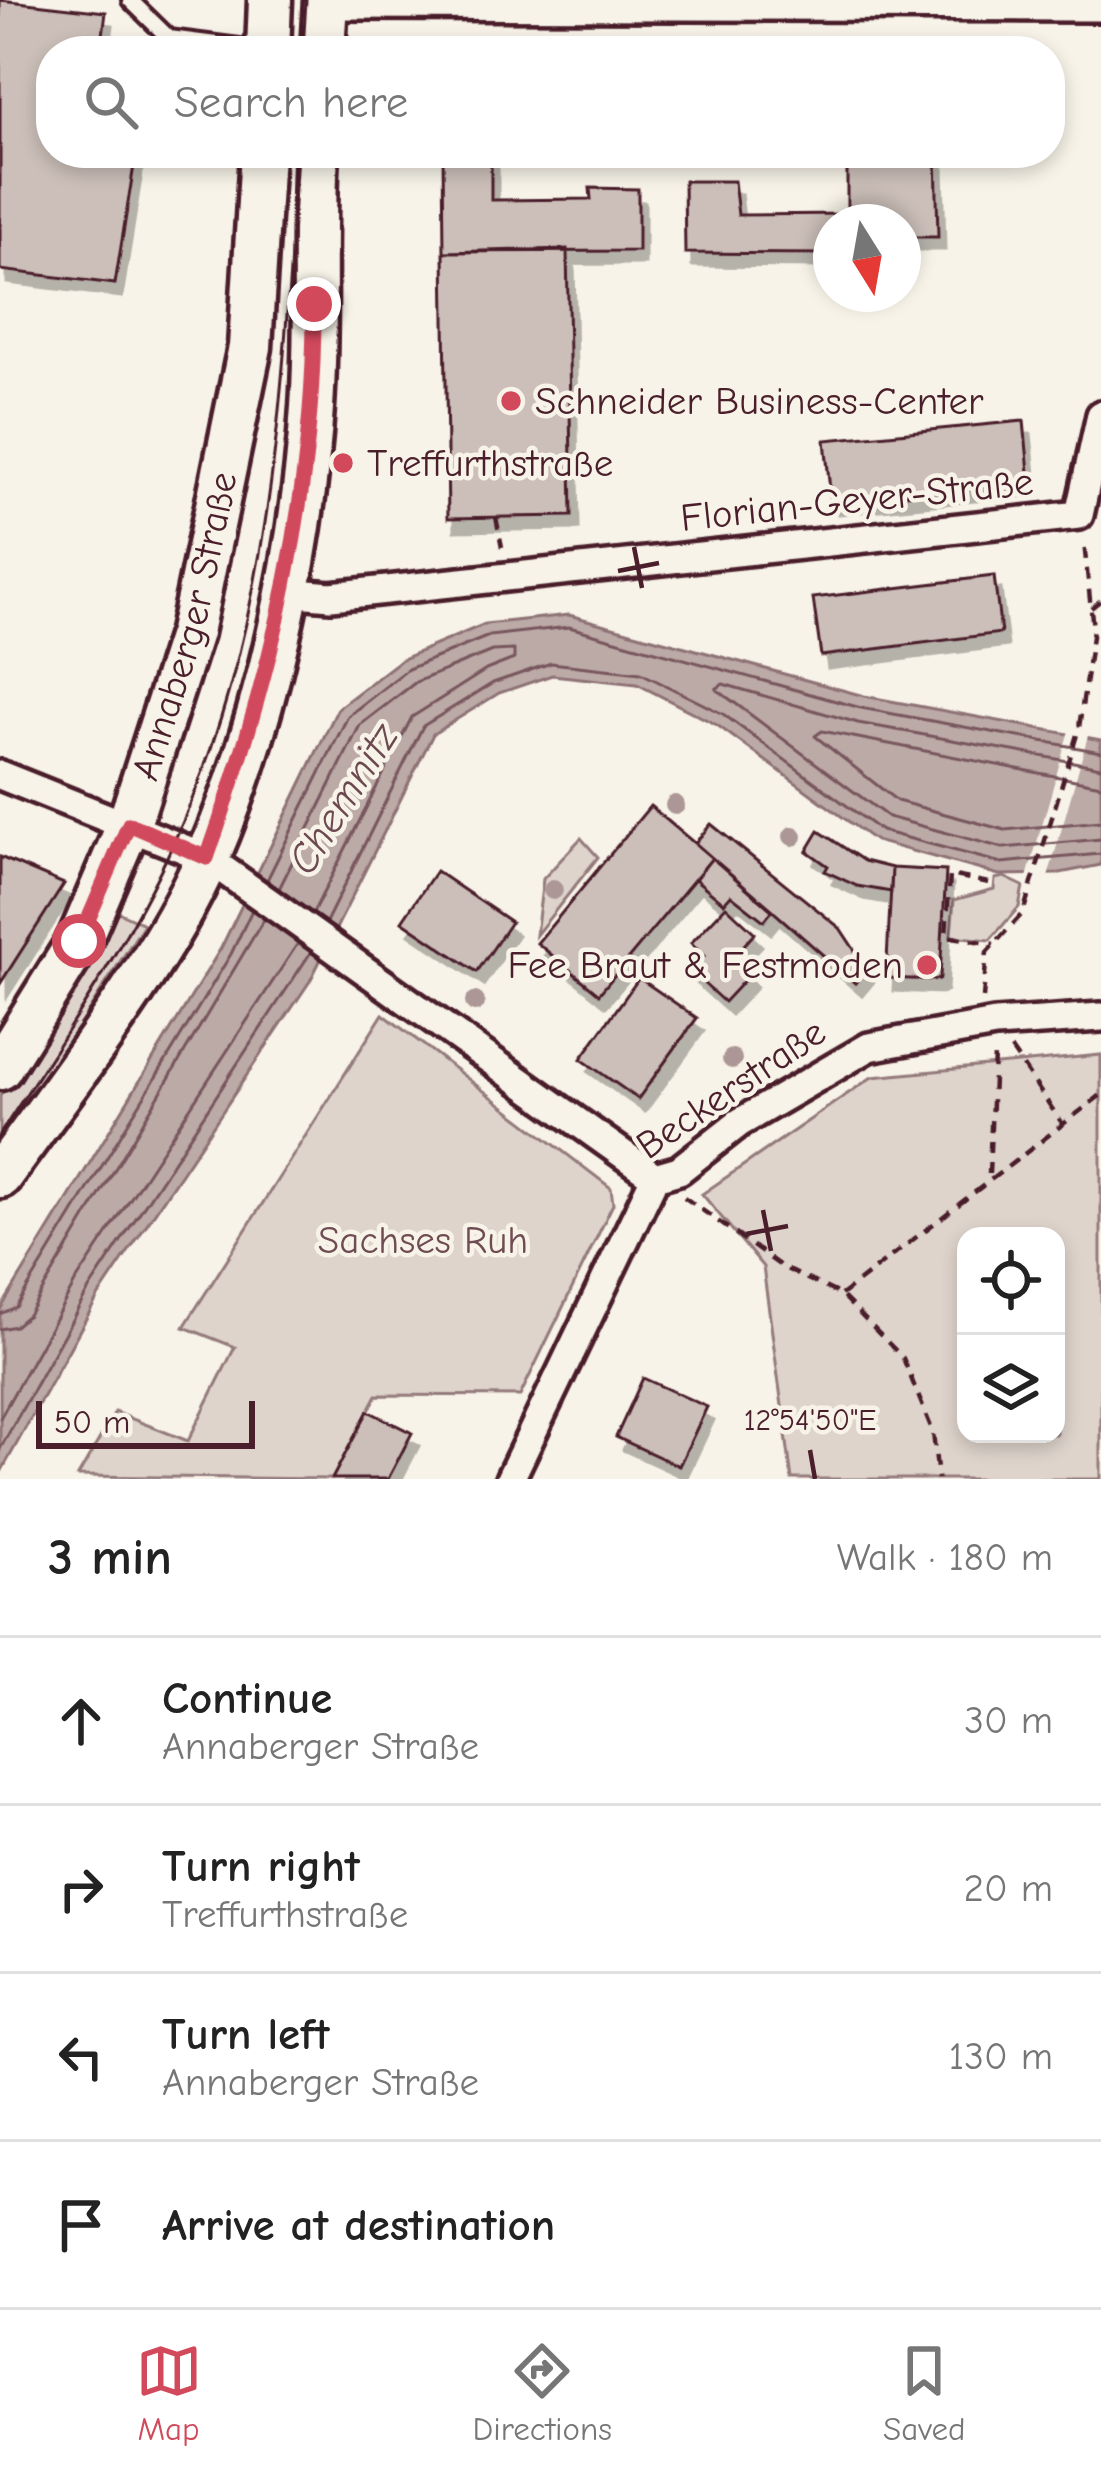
<!DOCTYPE html>
<meta charset="utf-8">
<style>
:root{--surface:#fff;--page:#f6f6f6;--text:#222;--muted:#767676;--line:#e0e0e0;--accent:#d1495b}
body{margin:0;font-family:"Comic Neue",sans-serif;background:var(--page);color:var(--text)}
.controls{position:absolute;right:36px;bottom:36px;display:grid;overflow:hidden;border-radius:24px;box-shadow:0 6px 18px #0003}
.controls button{width:108px;height:108px;display:grid;place-items:center;padding:0;border:0;border-bottom:3px solid var(--line);background:var(--surface);color:var(--text);font:60px sans-serif}
.compass{position:absolute;left:813px;top:204px;width:108px;height:108px;border-radius:50%;background:var(--surface);box-shadow:0 6px 18px #0003;rotate:169deg}
.scale{position:absolute;left:36px;bottom:30px;width:219px;box-sizing:border-box;padding-left:12px;border:6px solid #4a1f2b;border-top:0;font-size:33px;line-height:42px;white-space:nowrap;color:#4a1f2b;-webkit-text-stroke:9px #f7f3e8;paint-order:stroke}
.stop{position:absolute;width:36px;height:36px;margin:-27px;border:9px solid #d1495b;border-radius:50%;background:#fff}
.stop.end{background:#d1495b;border-color:#fff;box-shadow:0 3px 12px #0008}
.list{margin:0;padding:0;list-style:none}
h2{display:flex;justify-content:space-between;align-items:center;height:156px;margin:0;padding:0 48px;font-size:51px}
h2 small{font-size:39px;font-weight:400;color:var(--muted)}
.list li{display:grid;grid-template-columns:78px 1fr auto;gap:36px;align-items:center;box-sizing:border-box;height:168px;padding:0 48px;border-top:3px solid var(--line)}
.list b{display:block;font-size:45px;white-space:nowrap}
.list p{margin:0;font-size:39px;white-space:nowrap;color:var(--muted)}
.list em{font-size:39px;font-style:normal;color:var(--muted)}
.icon{flex:none;width:66px;height:66px;fill:none;stroke:currentColor;stroke-width:2;stroke-linecap:round;stroke-linejoin:round}
.map{position:relative;flex:none;width:1101px;height:1479px;overflow:hidden}
.search{position:absolute;background:var(--surface);box-shadow:0 6px 18px #0003;left:36px;right:36px;top:36px;height:132px;display:flex;align-items:center;gap:30px;box-sizing:border-box;padding:0 42px;border-radius:48px;color:var(--muted);font-size:45px}
.sheet{height:828px;background:var(--surface)}
nav{display:flex;justify-content:space-around;align-items:center;box-sizing:border-box;height:168px;border-top:3px solid var(--line);background:var(--surface);font-size:33px;color:var(--muted)}
nav a{display:grid;justify-items:center;gap:6px}
nav .on{color:var(--accent)}
.map>svg:first-child{display:block}
.green{fill:#ded4cc;stroke:#947a7c;stroke-width:3;fill-rule:evenodd}
.water{fill:#bcaaa7;stroke:#8e7275;stroke-width:3}
.pier{fill:#f7f3e8}
.lines{fill:none;stroke-linecap:round;stroke-linejoin:round}
.shore{stroke:#78575d;stroke-width:3}
.building{fill:#ccbfb9;stroke:#4a1f2b;stroke-width:3;filter:url(#shadow)}
.service-casing{stroke:#4a1f2b;stroke-width:22}
.minor-casing{stroke:#4a1f2b;stroke-width:36}
.primary-casing{stroke:#4a1f2b;stroke-width:51}
.path{stroke:#4a1f2b;stroke-width:4.5;stroke-dasharray:12 9;stroke-linecap:butt}
.service{stroke:#f7f3e8;stroke-width:14}
.minor{stroke:#f7f3e8;stroke-width:27}
.primary{stroke:#f7f3e8;stroke-width:42}
.tram{stroke:#4a1f2b;stroke-width:3}
.tree{fill:#ac9796}
.route{stroke:#d1495b;stroke-width:15}
.ticks{fill:none;stroke:#4a1f2b;stroke-width:4.5}
.poi-dot{fill:#d1495b;stroke:#f7f3e8;stroke-width:4.5}
.labels{text-anchor:middle;dominant-baseline:central;stroke-width:9;stroke-linejoin:round;paint-order:stroke}
.poi-label{font-size:39px;fill:#4a1f2b;stroke:#f7f3e8;text-anchor:start}
.street-label{font-size:39px;fill:#4a1f2b;stroke:#f7f3e8}
.park-label{font-size:39px;fill:#6f4c53;stroke:#f7f3e8}
.water-label{font-size:42px;font-style:italic;fill:#6c4950;stroke:#f7f3e8}
.ticks-label{font-size:30px;text-anchor:middle;fill:#4a1f2b;stroke:#f7f3e8;stroke-width:9;stroke-linejoin:round;paint-order:stroke}
</style>
<div class="map">
<svg width="1101" height="1479" viewBox="0 0 1101 1479">
<defs>
<filter id="shadow"><feDropShadow dx="7" dy="13" stdDeviation="0" flood-color="#0004"/></filter>
</defs>
<rect width="100%" height="100%" fill="#f7f3e8"/>
<filter id="ink" filterUnits="userSpaceOnUse"><feTurbulence type="fractalNoise" baseFrequency=".00833" numOctaves="2"/><feDisplacementMap in="SourceGraphic" scale="24" xChannelSelector="R" yChannelSelector="G"/><feConvolveMatrix kernelMatrix="1 2 1 2 8 2 1 2 1" color-interpolation-filters="sRGB"/></filter>
<g filter="url(#ink)">
<path class="green" d="M 581,838 L 598,857 L 536,935 L 543,879 Z
M 1004,877 L 1023,886 L 1019,907 L 990,940 L 951,936 L 954,900 L 994,889 L 995,879 Z
M 107,907 L 144,924 L 0,1150 L 0,1096 L 71,990 Z
M 383,1014 L 611,1188 L 613,1204 L 520,1396 L 377,1395 L 332,1479 L 78,1476 L 115,1412 L 188,1441 L 235,1347 L 184,1327 Z
M 1101,1055 L 1101,1479 L 792,1479 L 763,1267 L 702,1194 L 872,1077 ZM 1056,1236 L 1056,1434 L 966,1434 L 966,1236 Z"/>
<path class="water" d="M 569,615 L 864,696 L 1101,740 L 1101,865 L 1055,874 L 999,875 L 875,841 L 717,725 L 637,684 L 552,675 L 499,693 L 433,734 L 310,981 L 98,1297 L 0,1474 L 0,1310 L 221,948 L 338,708 L 402,659 L 485,624 Z"/>
<path class="pier" d="M 1070,727 L 1089,732 L 1047,881 L 1026,881 Z"/>
<g class="lines">
<path class="shore" d="M 1101,767 L 858,723 L 723,684 L 716,689 L 888,817 L 1003,848 L 1101,839
M 1101,785 L 822,731 L 815,736 L 897,801 L 1005,830 L 1101,821
M 267,880 L 348,716 L 408,669 L 489,636 L 569,627 L 861,708 L 1101,752
M 279,889 L 360,725 L 416,682 L 492,651 L 514,650 L 514,659 L 486,670 L 412,717 L 313,913
M 326,922 L 423,726 L 493,683 L 551,663 L 641,673 L 723,714 L 881,831 L 1001,863 L 1101,854
M 0,1314 L 16,1307 L 231,954 L 252,910
M 0,1329 L 15,1326 L 28,1315 L 264,919
M 0,1418 L 75,1283 L 298,943
M 0,1449 L 88,1291 L 311,952"/>
</g>
<path class="building" d="M 0,0 L 106,12 L 101,51 L 51,51 L 51,153 L 136,153 L 115,284 L 0,270 Z
M 443,153 L 491,153 L 491,200 L 591,199 L 590,188 L 638,189 L 638,251 L 444,252 Z
M 847,153 L 936,153 L 938,237 L 903,237 L 903,222 L 831,222 L 831,254 L 685,253 L 684,181 L 734,181 L 738,215 L 847,214 Z
M 567,249 L 572,516 L 448,518 L 444,252 Z
M 1024,421 L 1030,482 L 831,501 L 825,440 Z
M 994,576 L 1001,633 L 821,656 L 813,598 Z
M 650,806 L 712,858 L 599,994 L 537,943 Z
M 711,824 L 840,928 L 867,969 L 855,983 L 695,843 Z
M 819,831 L 864,861 L 892,868 L 891,892 L 857,886 L 825,871 L 828,866 L 807,851 Z
M 0,857 L 64,884 L 0,984 Z
M 712,858 L 773,910 L 764,921 L 731,895 L 724,903 L 695,879 Z
M 892,868 L 946,871 L 940,977 L 935,980 L 886,978 Z
M 436,871 L 511,922 L 477,972 L 402,921 Z
M 726,906 L 755,933 L 733,957 L 750,974 L 724,1002 L 690,971 L 704,956 L 691,943 Z
M 639,978 L 697,1018 L 638,1099 L 581,1059 Z
M 643,1378 L 707,1407 L 679,1466 L 616,1437 Z
M 368,1411 L 412,1433 L 388,1479 L 332,1479 Z"/>
<g class="lines">
<defs>
<path id="service" d="M 130,0 L 169,38 L 263,50"/>
<path id="minor" d="M 325,5 L 1101,7
M 286,592 L 331,596 L 1079,515 L 1101,415
M 0,775 L 207,858 L 655,1177
M 655,1177 L 679,1170 L 739,1123 L 869,1047 L 995,1024 L 1101,1017
M 510,1479 L 655,1177"/>
<g id="primary">
<path d="M 268,51 L 270,0"/>
<path d="M 323,51 L 326,0"/>
<path id="s1" d="M 0,1068 L 79,941 L 129,824 L 191,632 L 250,347 L 262,153"/>
<path d="M 0,1176 C 68,1081 162,962 208,857 C 265,726 303,549 312,407 C 318,322 312,238 317,153"/>
</g>
</defs>
<use href="#service" class="service-casing"/>
<use href="#minor" class="minor-casing"/>
<use href="#primary" class="primary-casing"/>
<path class="path" d="M 496,517 L 502,547
M 1091,608 L 1101,600
M 989,883 L 950,875 L 946,936 L 994,944
M 938,978 L 940,981
M 983,998 L 987,952 L 1023,913 L 1079,728 L 1093,629 L 1084,542
M 1011,1049 L 1062,1123
M 989,1174 L 994,1054
M 684,1197 L 782,1267 L 841,1295 L 903,1358 L 933,1432 L 938,1479
M 841,1295 L 1101,1095"/>
<use href="#service" class="service"/>
<use href="#minor" class="minor"/>
<use href="#primary" class="primary"/>
<path class="tram" d="M 303,51 L 306,0
M 0,1134 C 61,1040 125,948 172,846 C 274,626 283,390 297,153"/>
</g>
<g class="tree">
<circle cx="675" cy="805" r="10"/>
<circle cx="793" cy="836" r="10"/>
<circle cx="553" cy="890" r="10"/>
<circle cx="475" cy="1002" r="10"/>
<circle cx="732" cy="1059" r="10"/>
</g>
</g>
<g class="lines" filter="url(#ink)">
<path class="route" d="M 79,941 L 129,824 L 207,858 C 271,677 315,498 314,304"/>
</g>
<path class="ticks" d="M 634,547 L 642,588M 618,571 L 659,563M 763,1210 L 771,1251M 746,1234 L 788,1226M 810,1450 L 815,1479"/>
<g class="poi-dot">
<circle cx="511" cy="401" r="12"/>
<circle cx="343" cy="463" r="12"/>
<circle cx="927" cy="965" r="12"/>
</g>
<g class="labels">
<g class="poi-label">
<text x="535" y="401">Schneider Business-Center</text>
<text x="367" y="463">Treffurthstraße</text>
<text x="903" y="965" text-anchor="end">Fee Braut &amp; Festmoden</text>
</g>
<g class="street-label">
<text transform="translate(857 500) rotate(-6)">Florian-Geyer-Straße</text>
<text stroke="none"><textPath href="#s1" startOffset="483">Annaberger Straße</textPath></text>
<text transform="translate(731 1089) rotate(-34)">Beckerstraße</text>
</g>
<g class="park-label">
<text x="423" y="1240">Sachses Ruh</text>
</g>
<g class="water-label">
<text transform="translate(343 799) rotate(-58)">Chemnitz</text>
</g>
</g>
<g class="ticks-label">
<text x="810" y="1430">12°54'50"E</text>
</g>
</svg>
<div class="controls">
<button><svg class="icon" aria-label="locate" viewBox="0 0 24 24"><circle cx="12" cy="12" r="6"/><path d="M12 2v4M12 18v4M2 12h4M18 12h4"/></svg></button>
<button><svg class="icon" aria-label="layers" viewBox="0 0 24 24"><path d="M12 4l9 5-9 5-9-5zM3 14l9 5 9-5"/></svg></button>
</div>
<svg class="compass" viewBox="-18 -18 36 36"><path d="M0-13l5 13h-10z" fill="#e53935"/><path d="M0 13l5-13h-10z" fill="#767676"/></svg>
<div class="scale">50 m</div>
<div class="stop" style="left:79px;top:941px"></div>
<div class="stop end" style="left:314px;top:304px"></div>
<div class="search"><svg class="icon" aria-label="search" viewBox="0 0 24 24"><circle cx="10" cy="10" r="6"/><path d="M15 15l6 6"/></svg>Search here</div>
</div>
<section class="sheet">
<h2>3 min<small>Walk · 180 m</small></h2>
<ul class="list">
<li><svg class="icon" aria-label="ahead" viewBox="0 0 24 24"><path d="M12 20V5M6 11l6-6 6 6"/></svg><div><b>Continue</b><p>Annaberger Straße</p></div><em>30 m</em></li>
<li><svg class="icon" aria-label="right" viewBox="0 0 24 24"><path d="M7 20v-9h11M14 6l5 5-5 5"/></svg><div><b>Turn right</b><p>Treffurthstraße</p></div><em>20 m</em></li>
<li><svg class="icon" aria-label="left" viewBox="0 0 24 24"><path d="M17 20v-9H6M10 6l-5 5 5 5"/></svg><div><b>Turn left</b><p>Annaberger Straße</p></div><em>130 m</em></li>
<li><svg class="icon" aria-label="arrive" viewBox="0 0 24 24"><path d="M6 21V4h12l-3 4 3 4H6"/></svg><div><b>Arrive at destination</b></div></li>
</ul>
</section>
<nav>
<a class="on"><svg class="icon" aria-label="map" viewBox="0 0 24 24"><path d="M3 6l6-2 6 2 6-2v14l-6 2-6-2-6 2zM9 4v14M15 6v14"/></svg>Map</a>
<a><svg class="icon" aria-label="directions" viewBox="0 0 24 24"><path d="M12 3l9 9-9 9-9-9zM9 14v-3h6M13 9l2 2-2 2"/></svg>Directions</a>
<a><svg class="icon" aria-label="saved" viewBox="0 0 24 24"><path d="M7 4h10v16l-5-4-5 4z"/></svg>Saved</a>
</nav>
